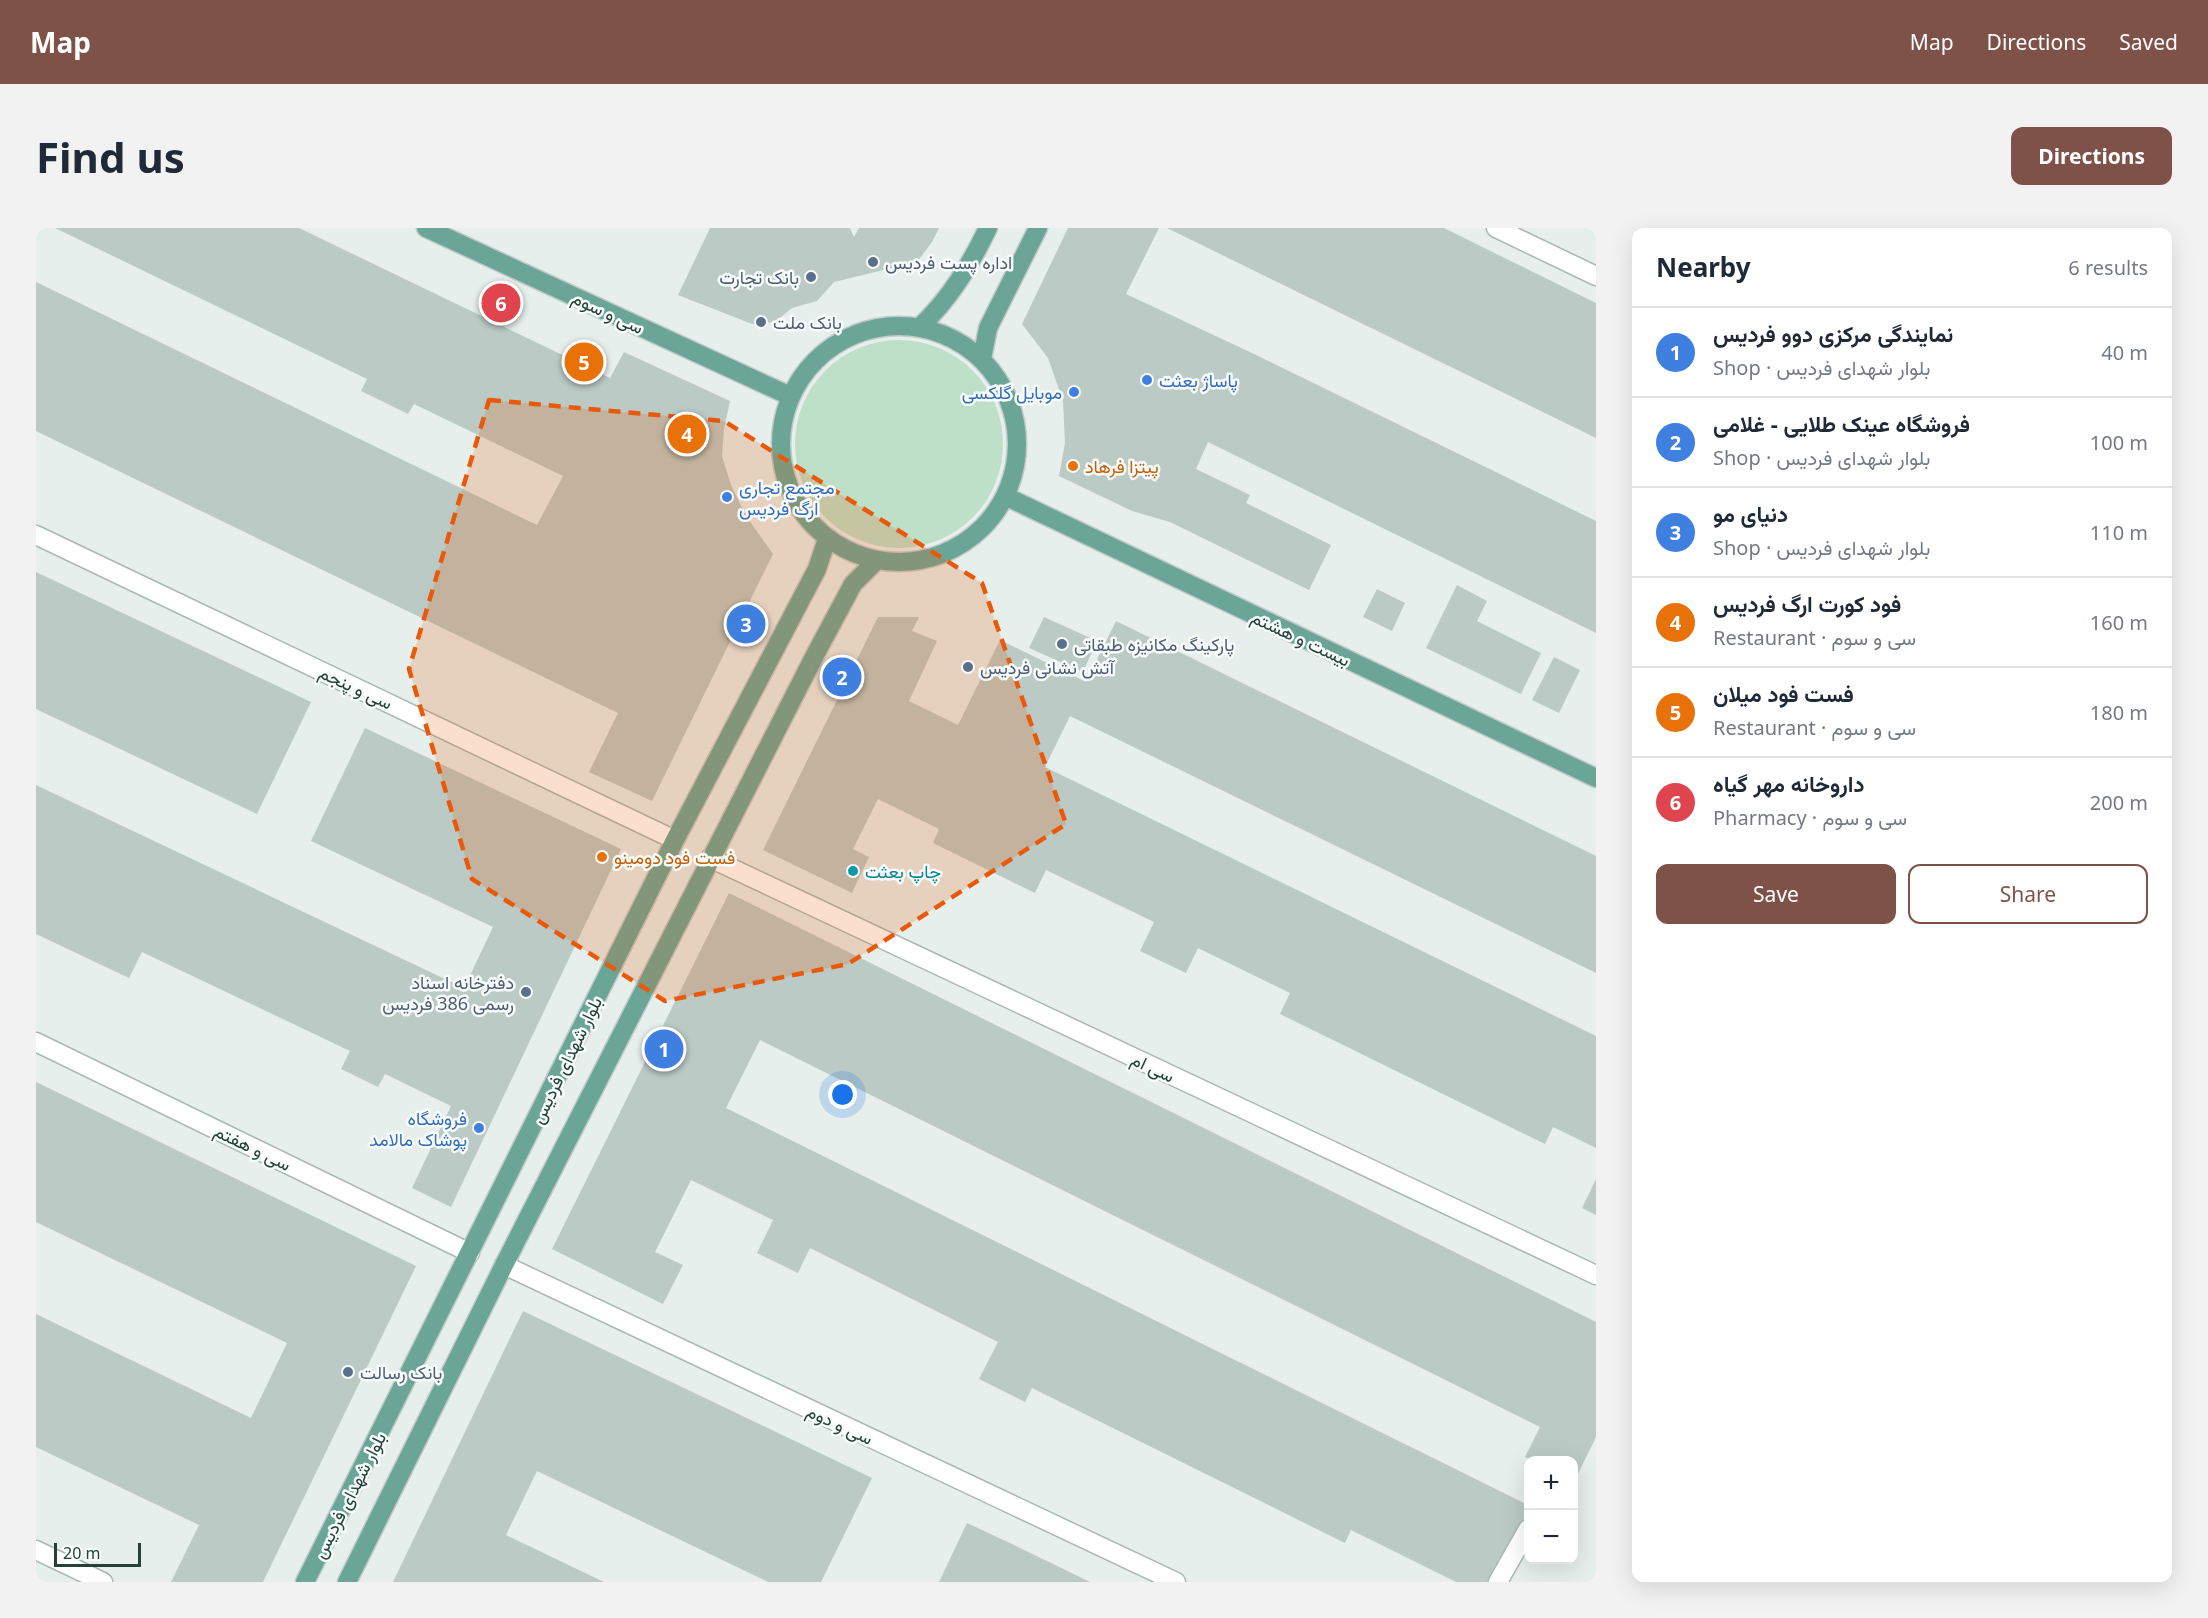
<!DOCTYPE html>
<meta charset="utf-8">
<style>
:root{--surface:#fff;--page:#f2f2f3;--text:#1f2937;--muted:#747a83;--line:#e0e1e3;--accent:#7f5249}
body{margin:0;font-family:"Noto Sans",Vazirmatn,sans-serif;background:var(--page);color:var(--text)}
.controls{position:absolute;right:18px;bottom:18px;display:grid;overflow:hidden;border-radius:12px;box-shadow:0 6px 24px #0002}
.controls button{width:54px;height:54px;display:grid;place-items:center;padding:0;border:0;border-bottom:2px solid var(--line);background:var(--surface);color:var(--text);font:30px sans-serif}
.scale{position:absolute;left:18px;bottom:15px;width:87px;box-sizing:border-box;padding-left:6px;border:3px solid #24423a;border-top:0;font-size:16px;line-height:21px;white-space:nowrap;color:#24423a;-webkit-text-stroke:4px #f7fbf9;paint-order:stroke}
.you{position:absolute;left:807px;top:867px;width:21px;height:21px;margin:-15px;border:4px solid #fff;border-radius:50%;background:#1a73e8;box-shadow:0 0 0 9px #1a73e833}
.badge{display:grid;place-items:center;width:39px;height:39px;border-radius:50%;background:var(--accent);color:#fff;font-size:20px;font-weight:700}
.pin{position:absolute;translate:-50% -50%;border:3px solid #fff;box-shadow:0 2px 6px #0006}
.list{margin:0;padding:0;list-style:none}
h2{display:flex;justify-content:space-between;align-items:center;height:78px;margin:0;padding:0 24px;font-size:26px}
h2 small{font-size:20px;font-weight:400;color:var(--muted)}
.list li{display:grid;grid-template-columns:39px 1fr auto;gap:18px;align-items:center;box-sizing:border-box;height:90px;padding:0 24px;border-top:2px solid var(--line)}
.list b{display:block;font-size:22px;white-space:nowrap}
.list p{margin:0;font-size:20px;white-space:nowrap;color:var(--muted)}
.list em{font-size:20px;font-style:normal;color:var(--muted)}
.actions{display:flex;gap:12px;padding:18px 24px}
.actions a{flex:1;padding:14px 0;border:2px solid var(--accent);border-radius:12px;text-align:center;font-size:21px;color:var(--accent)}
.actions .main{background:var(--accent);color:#fff}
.map{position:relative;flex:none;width:1560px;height:1354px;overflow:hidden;border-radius:12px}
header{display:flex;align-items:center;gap:36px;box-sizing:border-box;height:84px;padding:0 30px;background:var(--accent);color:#fff}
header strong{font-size:28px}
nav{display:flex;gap:33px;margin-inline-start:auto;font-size:21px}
.intro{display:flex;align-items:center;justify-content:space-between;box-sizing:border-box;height:144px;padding:0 36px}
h1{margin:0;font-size:42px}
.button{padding:15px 27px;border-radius:12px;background:var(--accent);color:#fff;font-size:21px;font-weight:700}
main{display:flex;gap:36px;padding:0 36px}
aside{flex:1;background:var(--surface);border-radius:12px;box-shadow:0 6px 24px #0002}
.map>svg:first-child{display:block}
.green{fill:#bfe0c8}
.building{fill:#bbcac4}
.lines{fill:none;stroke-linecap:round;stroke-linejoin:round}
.minor-casing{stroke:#a8b8b2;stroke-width:21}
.major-casing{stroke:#c2cac8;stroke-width:21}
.minor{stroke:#fff;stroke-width:18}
.major{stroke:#6aa596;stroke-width:18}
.marked{fill:#e8590c;fill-opacity:0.2;stroke:#e8590c;stroke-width:4.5;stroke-dasharray:12 8;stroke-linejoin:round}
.service-dot{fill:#5c6f8a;stroke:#f7fbf9;stroke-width:2}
.shop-dot{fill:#3f7fe0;stroke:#f7fbf9;stroke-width:2}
.food-dot{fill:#e8710a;stroke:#f7fbf9;stroke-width:2}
.culture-dot{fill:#0f9aa8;stroke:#f7fbf9;stroke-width:2}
.labels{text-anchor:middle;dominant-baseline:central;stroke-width:5;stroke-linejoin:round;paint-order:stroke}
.service-label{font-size:18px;fill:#4e5e75;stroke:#f7fbf9;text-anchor:start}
.street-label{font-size:18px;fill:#24423a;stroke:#f7fbf9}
.shop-label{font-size:18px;fill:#366cbe;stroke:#f7fbf9;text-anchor:start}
.food-label{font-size:18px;fill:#c56008;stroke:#f7fbf9;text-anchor:start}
.culture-label{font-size:18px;fill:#0d838f;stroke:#f7fbf9;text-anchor:start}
</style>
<header>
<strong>Map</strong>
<nav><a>Map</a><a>Directions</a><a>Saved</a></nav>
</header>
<div class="intro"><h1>Find us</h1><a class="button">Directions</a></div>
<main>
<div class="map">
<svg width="1560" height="1354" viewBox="0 0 1560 1354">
<rect width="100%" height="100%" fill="#e6efeb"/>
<path class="green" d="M759 216a104 104 0 1 1 208 0a104 104 0 1 1-208 0Z"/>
<path class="building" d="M 19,0 L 263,0 L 574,150 L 588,124 L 694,173 L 688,201 L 686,228 L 695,257 L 710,288 L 737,326 L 616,573 L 553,544 L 582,485 L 0,203 L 0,54 L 501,297 L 527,248 L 378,176 L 372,186 L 325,163 L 331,151 Z
M 674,0 L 814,0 L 818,9 L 823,0 L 903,0 L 896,14 L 881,34 L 798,54 L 781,73 L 756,80 L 739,94 L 716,96 L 642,67 Z
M 1032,0 L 1123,0 L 1090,66 L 1216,125 L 1560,293 L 1560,405 L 1172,214 L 1160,241 L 1214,267 L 1210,275 L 1295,317 L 1273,362 L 1134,294 L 1096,283 L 1023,248 L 1029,215 L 1027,173 L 1012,130 L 986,96 Z
M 1131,0 L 1408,0 L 1497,44 L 1560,75 L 1560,210 Z
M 0,344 L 275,474 L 221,586 L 0,481 Z
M 1421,357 L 1451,373 L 1441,393 L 1505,425 L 1485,466 L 1390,420 Z
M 1341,361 L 1369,375 L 1356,403 L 1327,389 Z
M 842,389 L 883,389 L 876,403 L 901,413 L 873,473 L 922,497 L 964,412 L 1050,454 L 1080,393 L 1560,628 L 1560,745 L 1034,488 L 1009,539 L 1560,808 L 1560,920 L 1517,899 L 1509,916 L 1244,786 L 1254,765 L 1162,720 L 1150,745 L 1104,723 L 1118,694 L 1010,642 L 999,665 L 897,615 L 903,601 L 842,571 L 817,621 L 833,629 L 816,665 L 727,622 Z
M 1008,389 L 1061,413 L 1047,444 L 993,420 Z
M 1518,429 L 1544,442 L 1523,485 L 1496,472 Z
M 329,500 L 585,621 L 415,979 L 376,960 L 415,878 L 349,846 L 342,859 L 305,841 L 314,823 L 106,724 L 93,750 L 0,706 L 0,557 L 428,760 L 457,699 L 275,613 Z
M 693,665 L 1560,1094 L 1560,1209 L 1538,1254 L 1538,1232 L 1497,1232 L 1489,1229 L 1504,1199 L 724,812 L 690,880 L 1492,1277 L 1492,1282 L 1457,1354 L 1420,1354 L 1315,1302 L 1309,1315 L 996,1160 L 989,1174 L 943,1151 L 962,1114 L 774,1020 L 762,1045 L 721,1025 L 737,992 L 655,952 L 619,1024 L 647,1037 L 627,1076 L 516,1021 Z
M 0,854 L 380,1038 L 227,1354 L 135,1354 L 163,1297 L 0,1219 L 0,1086 L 215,1190 L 251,1115 L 0,994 Z
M 1560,951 L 1560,987 L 1546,980 Z
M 487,1083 L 836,1250 L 785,1354 L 732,1354 L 501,1243 L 470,1307 L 568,1354 L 357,1354 Z
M 931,1295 L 976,1316 L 1054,1354 L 903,1354 Z"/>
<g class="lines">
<defs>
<path id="minor" d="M 1460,0 L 1560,48
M 0,307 L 639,612
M 674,630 L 1560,1047
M 0,814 L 434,1025
M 468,1037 L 1140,1354
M 0,1322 L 67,1354
M 1462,1354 L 1492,1301"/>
<path id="major" d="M 390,0 L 754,168
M745 216a118 118 0 1 1 236 0a118 118 0 1 1-236 0Z
M 884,99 C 915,69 933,39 952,0
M 946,131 L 952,100 L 1002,0
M 971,269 L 1560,550
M 269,1354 L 639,612 L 781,341 L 791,311
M 311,1354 L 468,1037 L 779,427 L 817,356 L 840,333"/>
</defs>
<use href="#minor" class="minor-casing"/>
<use href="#major" class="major-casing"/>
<use href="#minor" class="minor"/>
<use href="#major" class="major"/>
</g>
<path class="marked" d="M 453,172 L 688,193 L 946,355 L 1030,596 L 812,736 L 629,773 L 436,651 L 373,441 Z"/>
<g class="service-dot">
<circle cx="837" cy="34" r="6"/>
<circle cx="775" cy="49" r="6"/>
<circle cx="725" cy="94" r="6"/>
<circle cx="1026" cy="416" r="6"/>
<circle cx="932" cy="439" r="6"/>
<circle cx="490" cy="764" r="6"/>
<circle cx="312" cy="1144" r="6"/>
</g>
<g class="shop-dot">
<circle cx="1111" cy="152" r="6"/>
<circle cx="1038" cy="164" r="6"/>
<circle cx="691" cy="269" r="6"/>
<circle cx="443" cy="900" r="6"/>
</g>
<g class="food-dot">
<circle cx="1037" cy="238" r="6"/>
<circle cx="566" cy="629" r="6"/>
</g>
<circle class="culture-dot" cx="817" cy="643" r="6"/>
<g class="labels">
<g class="service-label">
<text x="849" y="34">اداره پست فردیس</text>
<text x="763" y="49" text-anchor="end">بانک تجارت</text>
<text x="737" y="94">بانک ملت</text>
<text x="1038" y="416">پارکینگ مکانیزه طبقاتی</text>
<text x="944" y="439">آتش نشانی فردیس</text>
<text x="478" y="754" text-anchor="end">دفترخانه اسناد<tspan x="478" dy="21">رسمی 386 فردیس</tspan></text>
<text x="324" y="1144">بانک رسالت</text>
</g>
<g class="street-label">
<text transform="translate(572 84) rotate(25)">سی و سوم</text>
<text transform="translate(1265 410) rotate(25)">بیست و هشتم</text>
<text transform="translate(320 459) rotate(25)">سی و پنجم</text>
<text transform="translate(530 832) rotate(-64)">بلوار شهدای فردیس</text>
<text transform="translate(1117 839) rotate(25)">سی ام</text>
<text transform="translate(217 919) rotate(26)">سی و هفتم</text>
<text transform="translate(804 1196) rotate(25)">سی و دوم</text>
<text transform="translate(313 1267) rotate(-63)">بلوار شهدای فردیس</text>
</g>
<g class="shop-label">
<text x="1123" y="152">پاساژ بعثت</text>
<text x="1026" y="164" text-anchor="end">موبایل گلکسی</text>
<text x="703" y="259">مجتمع تجاری<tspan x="703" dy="21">ارگ فردیس</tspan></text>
<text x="431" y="890" text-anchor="end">فروشگاه<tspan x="431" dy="21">پوشاک مالامد</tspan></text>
</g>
<g class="food-label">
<text x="1049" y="238">پیتزا فرهاد</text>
<text x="578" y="629">فست فود دومینو</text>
</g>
<g class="culture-label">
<text x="829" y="643">چاپ بعثت</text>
</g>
</g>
</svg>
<div class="controls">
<button>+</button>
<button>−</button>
</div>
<div class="scale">20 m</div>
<div class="you"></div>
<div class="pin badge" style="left:628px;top:821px;background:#3f7fe0">1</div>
<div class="pin badge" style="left:806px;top:449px;background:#3f7fe0">2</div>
<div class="pin badge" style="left:710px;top:396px;background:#3f7fe0">3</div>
<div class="pin badge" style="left:651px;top:206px;background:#e8710a">4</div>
<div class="pin badge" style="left:548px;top:134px;background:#e8710a">5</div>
<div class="pin badge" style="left:465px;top:75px;background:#e0444e">6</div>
</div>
<aside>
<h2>Nearby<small>6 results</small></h2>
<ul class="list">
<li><span class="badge" style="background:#3f7fe0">1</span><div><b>نمایندگی مرکزی دوو فردیس</b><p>Shop · بلوار شهدای فردیس</p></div><em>40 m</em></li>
<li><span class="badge" style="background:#3f7fe0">2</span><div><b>فروشگاه عینک طلایی - غلامی</b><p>Shop · بلوار شهدای فردیس</p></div><em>100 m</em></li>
<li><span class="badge" style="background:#3f7fe0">3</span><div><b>دنیای مو</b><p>Shop · بلوار شهدای فردیس</p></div><em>110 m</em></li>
<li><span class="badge" style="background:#e8710a">4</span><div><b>فود کورت ارگ فردیس</b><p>Restaurant · سی و سوم</p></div><em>160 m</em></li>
<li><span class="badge" style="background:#e8710a">5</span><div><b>فست فود میلان</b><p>Restaurant · سی و سوم</p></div><em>180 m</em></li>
<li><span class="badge" style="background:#e0444e">6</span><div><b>داروخانه مهر گیاه</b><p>Pharmacy · سی و سوم</p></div><em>200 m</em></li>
</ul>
<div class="actions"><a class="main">Save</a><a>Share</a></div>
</aside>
</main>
